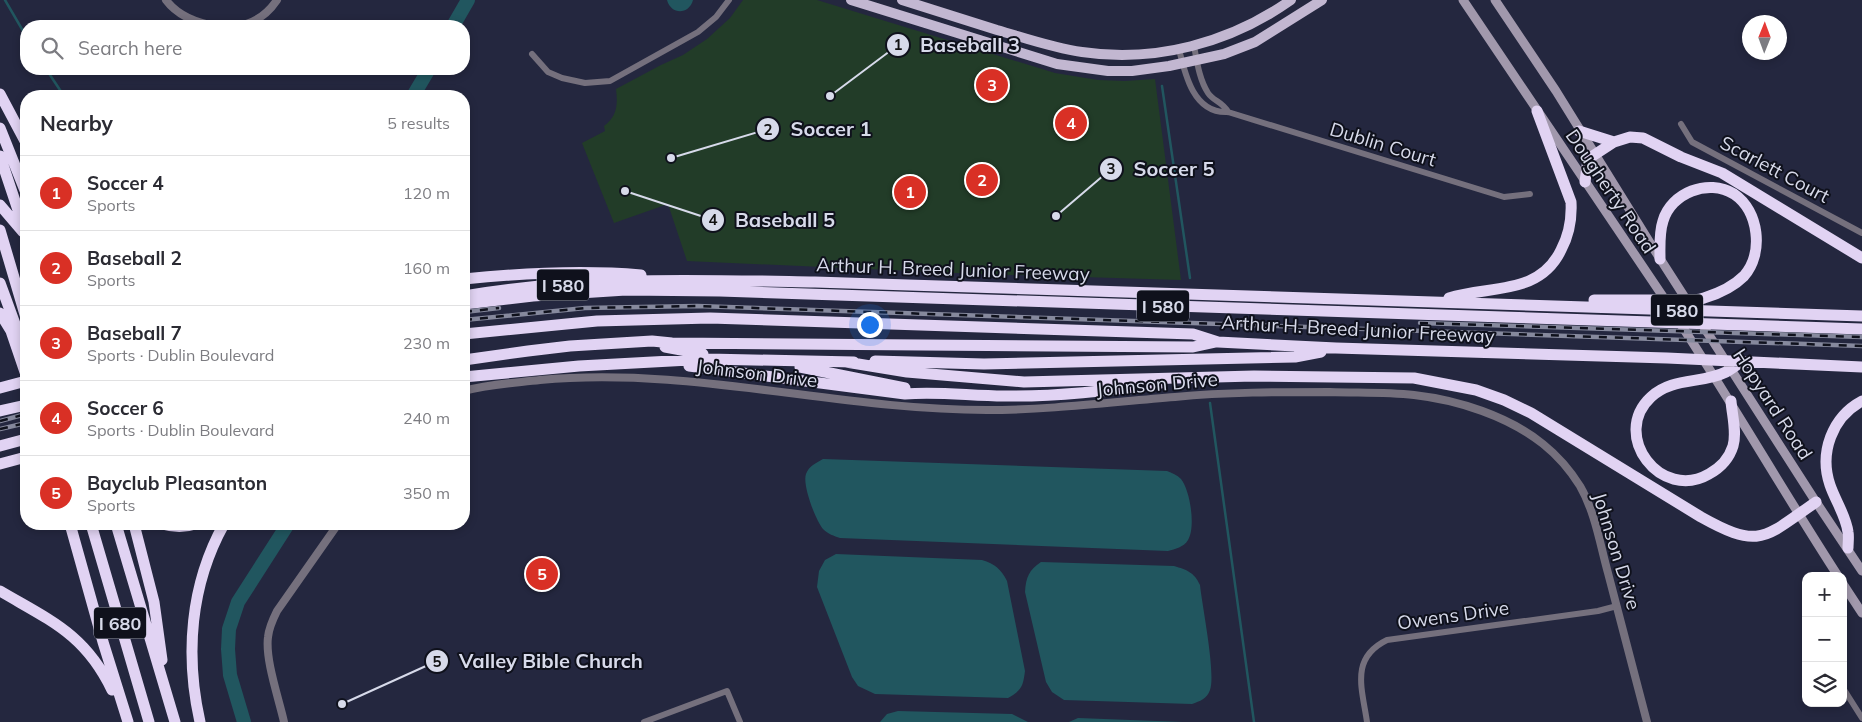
<!DOCTYPE html>
<meta charset="utf-8">
<style>
:root{--surface:#fff;--page:#f7f7f7;--text:#2b2b33;--muted:#7c7c81;--line:#e1e1e2;--accent:#d93025}
body{margin:0;font-family:Mulish,sans-serif;background:var(--page);color:var(--text)}
.controls{position:absolute;right:15px;bottom:15px;display:grid;overflow:hidden;border-radius:10px;box-shadow:0 2px 8px #0003}
.controls button{width:45px;height:45px;display:grid;place-items:center;padding:0;border:0;border-bottom:1px solid var(--line);background:var(--surface);color:var(--text);font:25px sans-serif}
.compass{position:absolute;left:1742px;top:15px;width:45px;height:45px;border-radius:50%;background:var(--surface);box-shadow:0 2px 8px #0003;rotate:1deg}
.you{position:absolute;left:869px;top:324px;width:18px;height:18px;margin:-12px;border:4px solid #fff;border-radius:50%;background:#1a73e8;box-shadow:0 0 0 8px #1a73e833}
.badge{display:grid;place-items:center;width:32px;height:32px;border-radius:50%;background:var(--accent);color:#fff;font-size:16px;font-weight:700}
.pin{position:absolute;translate:-50% -50%;border:2px solid #fff;box-shadow:0 1px 5px #0006}
.list{margin:0;padding:0;list-style:none}
h2{display:flex;justify-content:space-between;align-items:center;height:65px;margin:0;padding:0 20px;font-size:21px}
h2 small{font-size:16px;font-weight:400;color:var(--muted)}
.list li{display:grid;grid-template-columns:32px 1fr auto;gap:15px;align-items:center;box-sizing:border-box;height:75px;padding:0 20px;border-top:1px solid var(--line)}
.list b{display:block;font-size:19px;white-space:nowrap}
.list p{margin:0;font-size:16px;white-space:nowrap;color:var(--muted)}
.list em{font-size:16px;font-style:normal;color:var(--muted)}
.icon{flex:none;width:28px;height:28px;fill:none;stroke:currentColor;stroke-width:2;stroke-linecap:round;stroke-linejoin:round}
.map{position:relative;flex:none;width:1862px;height:722px;overflow:hidden}
.search{position:absolute;background:var(--surface);box-shadow:0 2px 8px #0003;left:20px;top:20px;width:450px;height:55px;display:flex;align-items:center;gap:12px;box-sizing:border-box;padding:0 18px;border-radius:20px;color:var(--muted);font-size:19px}
.panel{position:absolute;background:var(--surface);box-shadow:0 2px 8px #0003;left:20px;top:90px;width:450px;height:440px;border-radius:20px}
.map>svg:first-child{display:block}
.green{fill:#223c28}
.water{fill:#21565f}
.lines{fill:none;stroke-linecap:round;stroke-linejoin:round}
.stream{stroke:#21565f;stroke-width:2.5}
.river{stroke:#21565f;stroke-width:14}
.minor{stroke:#75707d;stroke-width:6}
.tertiary{stroke:#75707d;stroke-width:8}
.secondary{stroke:#a198ac;stroke-width:9}
.primary{stroke:#c2b7d1;stroke-width:10}
.motorway{stroke:#e1d3f3;stroke-width:11}
.rail-casing{stroke:#86899d;stroke-width:4.5}
.rail{stroke:#0f111c;stroke-width:2.5;stroke-dasharray:8;stroke-linecap:butt}
.labels{text-anchor:middle;dominant-baseline:central;stroke-width:4;stroke-linejoin:round;paint-order:stroke}
.shield{fill:#0f111c;stroke:#9b9eac;stroke-width:1}
.shield-label{font-size:18px;font-weight:bold;fill:#d7daea}
.street-label{font-size:19px;fill:#d7daea;stroke:#0f111c}
.leader{fill:none;stroke:#d7daea;stroke-width:2}
.callout-dot{fill:#d7daea;stroke:#0f111c;stroke-width:2}
.mark-label{font-size:15px;text-anchor:middle;font-weight:bold;fill:#111}
.callout-label{font-size:20px;text-anchor:middle;font-weight:bold;fill:#d7daea;stroke:#0f111c;stroke-width:4;stroke-linejoin:round;paint-order:stroke}
</style>
<div class="map">
<svg width="1862" height="722" viewBox="0 0 1862 722">
<rect width="100%" height="100%" fill="#24273f"/>
<path class="green" d="M 743,0 L 817,0 L 1055,73 L 1098,80 L 1125,81 L 1155,79 L 1181,280 L 979,274 L 687,261 L 668,204 L 614,223 L 582,143 L 605,131 L 604,126 C 617,116 618,105 616,89 L 661,65 L 683,55 L 707,39 L 730,18 Z"/>
<path class="water" d="M 667,0 L 693,0 C 689,15 671,15 667,0 Z
M 823,459 L 1167,471 C 1172,473 1177,475 1181,479 C 1190,490 1196,527 1188,540 C 1184,547 1175,549 1168,551 L 840,538 C 834,536 828,534 823,529 C 816,521 802,485 806,474 C 809,466 816,463 823,459 Z
M 836,554 L 982,560 C 995,564 1001,569 1007,581 L 1025,671 C 1023,686 1022,690 1008,698 L 875,694 L 858,686 L 852,677 L 817,587 L 819,571 L 825,560 Z
M 1041,562 L 1174,566 C 1187,570 1194,572 1200,585 C 1202,605 1216,674 1210,690 C 1207,699 1200,701 1192,704 L 1064,700 L 1052,692 L 1046,682 L 1025,592 C 1026,577 1029,570 1041,562 Z
M 898,711 L 1012,714 L 1028,722 L 880,722 L 887,714 Z
M 1078,718 L 1183,722 L 1069,722 Z"/>
<g class="lines">
<path class="stream" d="M 5,0 L 26,36
M 46,69 L 64,96
M 1162,86 L 1190,278
M 1210,403 L 1254,722"/>
<path class="river" d="M 453,26 L 468,0
M 413,96 L 429,69
M 244,722 L 230,675 L 228,649 L 229,629 L 238,602 L 288,524"/>
<path class="minor" d="M 1194,46 C 1197,61 1199,79 1208,93 C 1213,101 1223,102 1228,112
M 1179,49 C 1185,75 1194,114 1228,112 L 1504,197 L 1530,194
M 532,54 L 548,72 L 562,78 L 585,83 L 610,81 L 698,32 L 716,17 L 729,0
M 1681,124 L 1692,142 L 1862,233
M 1843,688 L 1862,718
M 644,722 L 727,691 L 740,722
M 1367,722 C 1362,688 1350,658 1387,640 L 1598,611 L 1617,606"/>
<path class="tertiary" d="M 166,0 C 178,16 197,23 216,26
M 236,26 C 254,24 267,15 277,0
M 464,391 C 489,384 514,383 540,380 C 691,366 836,410 987,410 C 1050,410 1112,402 1175,397 C 1227,392 1278,392 1330,392 C 1358,393 1386,392 1414,395 C 1458,400 1508,416 1543,444 C 1558,456 1570,470 1580,486 C 1595,512 1600,544 1608,573 C 1621,622 1634,672 1647,722
M 284,722 C 279,699 265,660 268,637 C 269,627 273,619 277,611 L 338,524"/>
<path class="secondary" d="M 1463,0 L 1668,304
M 1495,0 L 1556,91 L 1657,254 L 1816,502 L 1862,571
M 1678,320 C 1733,404 1783,491 1838,576
M 1843,584 L 1862,613"/>
<path class="primary" d="M 851,0 L 1057,64 L 1108,71 L 1132,71 L 1169,66 L 1224,54 L 1255,42 L 1322,0
M 902,0 C 934,10 965,20 997,30 C 1025,38 1053,48 1082,52 C 1155,63 1230,43 1291,0"/>
<path class="motorway" d="M 0,94 L 26,143
M 0,128 L 26,193
M 1579,131 L 1614,142
M 0,156 L 26,234
M 1585,182 L 1588,159 L 1614,142 L 1630,137 L 1643,138 L 1681,157 L 1722,173 L 1862,258
M 0,205 L 23,232
M 0,230 L 26,318
M 464,279 C 523,273 582,270 641,275
M 0,283 L 26,354
M 464,296 C 579,276 699,280 815,282 L 1862,316
M 1449,298 C 1489,285 1539,296 1561,250 C 1569,235 1572,220 1571,202 L 1537,111
M 1594,300 C 1618,300 1642,300 1666,300 C 1678,300 1693,302 1704,298 C 1717,294 1734,286 1744,276 C 1764,253 1759,211 1734,194 C 1708,178 1671,193 1663,221 C 1659,233 1660,247 1660,259
M 464,304 L 533,296 L 626,290 L 720,291 L 1862,329
M 0,313 L 11,331 L 26,375
M 464,334 L 597,321 L 710,318 L 1193,334 L 1218,342 L 1336,348 L 1667,358 L 1862,367
M 665,347 L 703,354
M 464,360 L 528,351 L 570,346 L 652,341 L 672,343 L 1193,347 L 1216,342
M 875,361 L 984,364 L 1295,357 L 1321,352
M 846,362 L 907,372 L 1024,382 L 1254,376 L 1414,378 L 1476,390 L 1504,400 L 1531,413 L 1701,517 C 1760,550 1764,538 1816,502
M 689,366 L 905,394 C 938,391 971,396 1004,396 C 1057,397 1109,391 1161,383
M 800,367 L 905,388
M 464,377 L 579,366 L 708,359 L 854,362
M 0,388 L 26,381
M 1731,401 C 1732,415 1737,432 1733,446 C 1729,459 1720,468 1709,474 C 1661,502 1610,435 1651,397 C 1672,377 1702,384 1726,372 C 1732,369 1737,365 1742,361
M 0,411 L 26,405
M 0,446 L 26,439
M 0,464 L 26,457
M 70,524 L 103,642 L 128,722
M 91,524 L 149,722
M 116,524 L 175,722
M 134,524 L 154,602 L 162,660
M 162,524 C 173,527 183,528 195,524
M 1848,548 C 1848,543 1849,537 1848,532 C 1846,516 1835,500 1830,485 C 1819,453 1832,417 1862,401
M 0,591 C 51,621 85,634 112,690
M 200,722 C 185,655 190,585 224,524"/>
<defs>
<path id="rail" d="M 464,312 L 499,308
M 464,320 L 585,308 L 697,306 L 1862,346
M 1420,323 L 1862,337
M 0,421 L 26,414
M 0,429 L 26,423"/>
</defs>
<use href="#rail" class="rail-casing"/>
<use href="#rail" class="rail"/>
</g>
<g class="labels">
<g class="shield">
<rect x="537" y="269.5" width="52" height="31" rx="4"/>
<rect x="1137" y="290.5" width="52" height="31" rx="4"/>
<rect x="1651" y="294.5" width="52" height="31" rx="4"/>
<rect x="94" y="607.5" width="52" height="31" rx="4"/>
</g>
<g class="shield-label">
<text x="563" y="285">I 580</text>
<text x="1163" y="306">I 580</text>
<text x="1677" y="310">I 580</text>
<text x="120" y="623">I 680</text>
</g>
<g class="street-label">
<text transform="translate(1383 144) rotate(17)">Dublin Court</text>
<text transform="translate(1775 169) rotate(28)">Scarlett Court</text>
<text transform="translate(1611 191) rotate(56)">Dougherty Road</text>
<text transform="translate(953 269) rotate(2)">Arthur H. Breed Junior Freeway</text>
<text transform="translate(1358 329) rotate(3)">Arthur H. Breed Junior Freeway</text>
<text transform="translate(757 373) rotate(7)">Johnson Drive</text>
<text transform="translate(1157 384) rotate(-5)">Johnson Drive</text>
<text transform="translate(1773 404) rotate(57)">Hopyard Road</text>
<text transform="translate(1617 551) rotate(73)">Johnson Drive</text>
<text transform="translate(1453 615) rotate(-8)">Owens Drive</text>
</g>
</g>
<path class="leader" d="M830 96L898 45M671 158L768 129M1056 216L1111 169M625 191L713 220M342 704L437 661"/>
<g class="callout-dot">
<circle cx="830" cy="96" r="5"/>
<circle cx="671" cy="158" r="5"/>
<circle cx="1056" cy="216" r="5"/>
<circle cx="625" cy="191" r="5"/>
<circle cx="342" cy="704" r="5"/>
<circle cx="898" cy="45" r="12"/>
<circle cx="768" cy="129" r="12"/>
<circle cx="1111" cy="169" r="12"/>
<circle cx="713" cy="220" r="12"/>
<circle cx="437" cy="661" r="12"/>
</g>
<g class="mark-label">
<text x="898" y="50">1</text>
<text x="768" y="135">2</text>
<text x="1111" y="174">3</text>
<text x="713" y="225">4</text>
<text x="437" y="667">5</text>
</g>
<g class="callout-label">
<text x="970" y="52">Baseball 3</text>
<text x="831" y="136">Soccer 1</text>
<text x="1174" y="176">Soccer 5</text>
<text x="785" y="227">Baseball 5</text>
<text x="551" y="668">Valley Bible Church</text>
</g>
</svg>
<div class="controls">
<button>+</button>
<button>−</button>
<button><svg class="icon" aria-label="layers" viewBox="0 0 24 24"><path d="M12 4l9 5-9 5-9-5zM3 14l9 5 9-5"/></svg></button>
</div>
<svg class="compass" viewBox="-18 -18 36 36"><path d="M0-13l5 13h-10z" fill="#e53935"/><path d="M0 13l5-13h-10z" fill="#7c7c81"/></svg>
<div class="you"></div>
<div class="pin badge" style="left:910px;top:192px">1</div>
<div class="pin badge" style="left:982px;top:180px">2</div>
<div class="pin badge" style="left:992px;top:85px">3</div>
<div class="pin badge" style="left:1071px;top:123px">4</div>
<div class="pin badge" style="left:542px;top:574px">5</div>
<div class="search"><svg class="icon" aria-label="search" viewBox="0 0 24 24"><circle cx="10" cy="10" r="6"/><path d="M15 15l6 6"/></svg>Search here</div>
<section class="panel">
<h2>Nearby<small>5 results</small></h2>
<ul class="list">
<li><span class="badge">1</span><div><b>Soccer 4</b><p>Sports</p></div><em>120 m</em></li>
<li><span class="badge">2</span><div><b>Baseball 2</b><p>Sports</p></div><em>160 m</em></li>
<li><span class="badge">3</span><div><b>Baseball 7</b><p>Sports · Dublin Boulevard</p></div><em>230 m</em></li>
<li><span class="badge">4</span><div><b>Soccer 6</b><p>Sports · Dublin Boulevard</p></div><em>240 m</em></li>
<li><span class="badge">5</span><div><b>Bayclub Pleasanton</b><p>Sports</p></div><em>350 m</em></li>
</ul>
</section>
</div>
